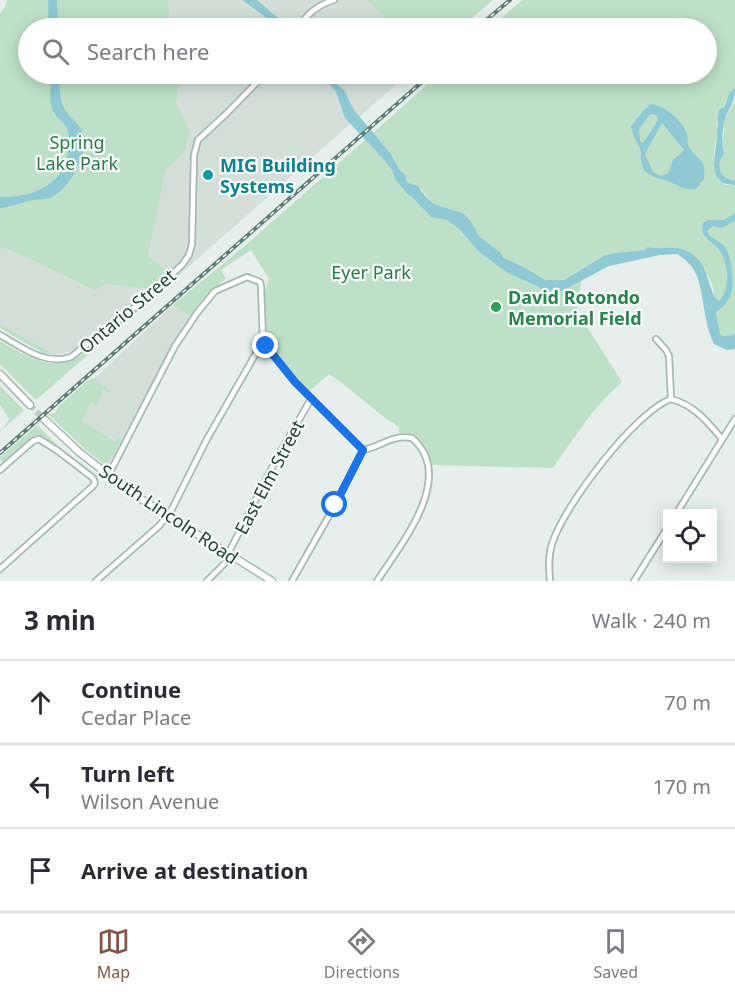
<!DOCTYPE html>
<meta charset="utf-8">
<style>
:root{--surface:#fff;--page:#f7f7f7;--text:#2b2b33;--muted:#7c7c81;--line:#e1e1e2;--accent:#855347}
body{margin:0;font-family:"Noto Sans",sans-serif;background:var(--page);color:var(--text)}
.controls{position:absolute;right:18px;bottom:18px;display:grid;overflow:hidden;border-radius:0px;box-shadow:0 3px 15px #0003}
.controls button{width:54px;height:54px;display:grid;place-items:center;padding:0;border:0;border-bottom:2px solid var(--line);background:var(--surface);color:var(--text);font:30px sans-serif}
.stop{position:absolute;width:18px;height:18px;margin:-14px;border:4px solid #1a73e8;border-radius:50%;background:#fff}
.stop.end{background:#1a73e8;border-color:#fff;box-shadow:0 2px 6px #0008}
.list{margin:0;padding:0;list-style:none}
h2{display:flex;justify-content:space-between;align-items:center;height:78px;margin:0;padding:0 24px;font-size:26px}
h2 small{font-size:20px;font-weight:400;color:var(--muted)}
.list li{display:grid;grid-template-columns:39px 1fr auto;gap:18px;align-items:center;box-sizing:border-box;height:84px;padding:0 24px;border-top:2px solid var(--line)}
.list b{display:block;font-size:22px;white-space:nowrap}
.list p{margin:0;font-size:20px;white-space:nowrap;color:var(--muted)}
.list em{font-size:20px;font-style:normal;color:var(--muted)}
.icon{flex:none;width:33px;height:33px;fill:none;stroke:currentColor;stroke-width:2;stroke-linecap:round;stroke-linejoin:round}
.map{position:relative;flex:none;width:735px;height:581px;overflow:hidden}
.search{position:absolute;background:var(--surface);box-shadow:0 3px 15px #0003;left:18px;right:18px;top:18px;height:66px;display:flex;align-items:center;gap:15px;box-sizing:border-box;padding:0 21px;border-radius:33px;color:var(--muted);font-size:22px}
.sheet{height:330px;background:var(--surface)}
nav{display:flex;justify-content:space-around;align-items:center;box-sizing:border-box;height:84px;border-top:2px solid var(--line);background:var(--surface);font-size:16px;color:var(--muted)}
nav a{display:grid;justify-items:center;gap:3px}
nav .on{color:var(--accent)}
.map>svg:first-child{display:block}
.built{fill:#d4dfda}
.green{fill:#bfe0c8}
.water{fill:#8ec9d4;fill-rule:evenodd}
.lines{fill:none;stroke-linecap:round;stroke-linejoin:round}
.tertiary-tunnel{stroke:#bfccc8;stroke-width:6;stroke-dasharray:6 3;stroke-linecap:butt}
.minor-casing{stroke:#a8b8b2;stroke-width:8}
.tertiary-casing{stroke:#a8b8b2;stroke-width:9}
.minor{stroke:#fff;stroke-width:4.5}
.tertiary{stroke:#fff;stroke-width:6}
.rail-casing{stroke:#5f7d75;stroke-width:4}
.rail{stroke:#f7fbf9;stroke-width:1.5;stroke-dasharray:4.5;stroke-linecap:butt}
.route{stroke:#1a73e8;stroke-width:8}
.culture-dot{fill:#0f9aa8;stroke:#f7fbf9;stroke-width:2}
.leisure-dot{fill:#2e9e5b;stroke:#f7fbf9;stroke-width:2}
.labels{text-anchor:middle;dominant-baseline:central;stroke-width:4.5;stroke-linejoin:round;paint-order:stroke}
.park-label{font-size:18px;fill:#2d7a4b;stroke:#f7fbf9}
.culture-label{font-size:18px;font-weight:bold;fill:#0d838f;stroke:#f7fbf9;text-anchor:start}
.leisure-label{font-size:18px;font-weight:bold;fill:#27864d;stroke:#f7fbf9;text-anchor:start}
.street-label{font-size:18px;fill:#24423a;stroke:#f7fbf9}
</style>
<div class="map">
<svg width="735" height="581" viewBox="0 0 735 581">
<rect width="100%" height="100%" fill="#e6efeb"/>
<path class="built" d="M 168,0 L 242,0 L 279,28 L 171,28 Z
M 257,0 L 367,0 L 393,28 L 290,28 Z
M 176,74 L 256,74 L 248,86 L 229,107 L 233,112 L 269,74 L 320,74 L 336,92 L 342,110 L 350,124 L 177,277 L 148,256 L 166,168 L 184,153 L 176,102 L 179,95 Z
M 330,74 L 408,74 L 359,117 L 349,104 L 344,90 L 338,85 L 338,82 Z
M 0,247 L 22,255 L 95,291 L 105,284 L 149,289 L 72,351 L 56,355 L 0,324 Z
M 173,305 L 190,316 L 172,345 L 122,440 L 121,438 L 116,441 L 86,425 L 82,421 L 91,403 L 96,405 L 104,390 L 110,391 L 94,379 Z"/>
<path class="green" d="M 7,0 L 168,0 L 171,28 L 28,28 L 28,74 L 176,74 L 179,96 L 176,102 L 190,131 L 184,153 L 166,169 L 148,256 L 171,273 L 149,289 L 105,284 L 95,291 L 22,255 L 0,247 L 0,14 L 6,5 Z
M 367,0 L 493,0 L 460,28 L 393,28 Z
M 522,0 L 735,0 L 735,88 L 726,100 L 716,125 L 718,130 L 714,152 L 714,169 L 725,185 L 735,185 L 735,334 L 725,336 L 720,335 C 715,319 717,286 707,275 C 699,264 684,256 674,248 L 656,249 L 647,247 L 645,250 C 619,252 605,254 583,269 L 577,311 L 622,382 C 594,406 574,438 553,468 L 432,465 C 427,447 420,432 399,433 L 399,427 C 374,412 354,390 329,374 L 308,393 C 277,360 249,328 269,279 L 251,250 L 221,270 L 226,279 C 211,289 201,301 190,316 L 173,305 L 247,244 L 365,140 L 383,159 L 392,170 L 395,179 L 407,194 L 411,196 L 431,217 L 447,220 L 460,230 L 478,251 L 499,267 L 539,288 L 545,280 L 526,268 L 507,261 L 501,253 L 479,236 L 470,220 L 463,213 L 434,204 L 425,195 L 422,189 L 408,183 L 407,179 L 399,169 L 391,154 L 373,133 L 439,74 L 706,74 L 706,28 L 490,28 Z
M 735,101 L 735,180 C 710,184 722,146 724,132 C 724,128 724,122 726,118 C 728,112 732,106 735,101 Z
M 148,299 L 151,300 L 36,400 L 0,364 L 0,341 C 26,355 51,374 80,356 L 140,304 Z
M 0,324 L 56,355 L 41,352 L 0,328 Z
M 93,378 L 111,391 L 110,393 L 104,390 L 96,406 L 91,403 L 82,421 L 115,441 L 118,437 L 122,440 L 107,467 L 85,449 L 48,414 L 55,413 L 59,406 L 87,381 Z
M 0,386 L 24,410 L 0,432 L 0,429 L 2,430 L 9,419 L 0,404 Z
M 37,425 L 67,455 C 57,448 43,434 31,439 L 2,465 L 0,457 Z"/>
<path class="water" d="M 48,0 L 57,0 L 58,28 L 49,28 Z
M 242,0 L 257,0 L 290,28 L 280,28 Z
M 52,74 L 60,74 C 59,87 59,103 68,114 C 74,121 81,126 84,136 C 88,155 68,192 50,198 C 44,200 37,199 32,200 C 21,203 11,207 0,208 L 0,197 C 30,198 66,185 68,151 C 69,144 70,135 67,128 C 64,122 58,119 55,114 C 47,104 51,85 52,74 Z
M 320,74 L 330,74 L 338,82 L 338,85 L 344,90 L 354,110 L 391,154 L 399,169 L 405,175 L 408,183 L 418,186 L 425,196 L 434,204 L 463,213 L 470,220 L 479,236 L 501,253 L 504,258 L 526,268 L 545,280 L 564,280 L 604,256 L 615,253 L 645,250 L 647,247 C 659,250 674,245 685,250 C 712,262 706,292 719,301 C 731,290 729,262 719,250 C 711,239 700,239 703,223 L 708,220 L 724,220 L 735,213 L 735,221 L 721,228 L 713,226 L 707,231 C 710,239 720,240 725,247 C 729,252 730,259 731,265 C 734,285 735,300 716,312 L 720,335 L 725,336 L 735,334 L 735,349 L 727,350 L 714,344 C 702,320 705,290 694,270 C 690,263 683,258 677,254 L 660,255 L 609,266 L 562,291 L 545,290 L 506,272 L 478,251 L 460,230 L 447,220 L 431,217 L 411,196 L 407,194 L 395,179 L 392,170 L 383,159 L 345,118 L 336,92 Z
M 735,88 C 735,105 729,106 725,120 C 722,130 721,144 724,154 C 715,163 720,182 735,180 L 735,185 C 706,185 715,157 717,138 C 718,128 717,119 719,110 L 724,107 L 730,92 Z
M 651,104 C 666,106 681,120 687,133 C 689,138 686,142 689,147 C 698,161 707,159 704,179 L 696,189 C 686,191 679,186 670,182 C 659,177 644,178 641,162 C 640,157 642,153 640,149 C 636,141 633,135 631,127 L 642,112 ZM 650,114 L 657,115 L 658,120 L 643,143 L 640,141 L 639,130 ZM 662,123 L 684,150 L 673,160 L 668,173 L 662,176 L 653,172 L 645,154 Z"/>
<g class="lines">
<path class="tertiary-tunnel" d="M 30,405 L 43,418"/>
<defs>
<path id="minor" d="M 297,28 C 308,14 317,5 334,0
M 0,335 C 22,347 45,366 71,357 L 140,303 L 182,265 L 189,255 L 192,244 L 194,155 L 198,140 L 227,113 L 265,74
M 656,339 L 666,350 L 669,356 L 671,399
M 671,399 C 694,405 707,421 722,439
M 363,450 C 381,447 392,434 412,438 C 457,477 401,544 377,581
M 0,470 L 33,441 L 39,439 L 58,451 L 93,478 L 95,483 L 93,486 L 0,569
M 108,476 L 175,346 L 197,313 L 215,291 L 247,277 L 260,282 L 261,286 L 263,341 L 266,346 L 295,382 L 363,450
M 676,514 L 735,419
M 228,554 L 278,456 L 311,399
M 96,581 L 159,526 L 171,511 L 207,439 L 263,341
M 207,581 L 232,556
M 292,581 L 330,514 L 363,450
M 550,581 C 549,569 548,556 552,544 C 563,507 635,412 671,399
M 634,581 L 668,527"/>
<path id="tertiary" d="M 0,374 L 30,405
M 43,418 L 79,452 L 133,494 L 272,581"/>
</defs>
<use href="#minor" class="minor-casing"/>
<use href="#tertiary" class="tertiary-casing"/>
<use href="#minor" class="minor"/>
<use href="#tertiary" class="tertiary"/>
<defs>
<path id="rail" d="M 477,28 L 510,0
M 0,453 L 431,74"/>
</defs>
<use href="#rail" class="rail-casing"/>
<use href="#rail" class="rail"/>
</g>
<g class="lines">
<path class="route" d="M 266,346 L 295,382 L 363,450 L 335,505"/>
</g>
<circle class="culture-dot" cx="208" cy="175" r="6"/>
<circle class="leisure-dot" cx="496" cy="307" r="6"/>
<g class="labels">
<g class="park-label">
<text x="77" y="142">Spring<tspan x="77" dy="21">Lake Park</tspan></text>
<text x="371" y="272">Eyer Park</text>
</g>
<g class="culture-label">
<text x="220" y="165">MIG Building<tspan x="220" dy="21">Systems</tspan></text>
</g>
<g class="leisure-label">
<text x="508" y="297">David Rotondo<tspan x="508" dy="21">Memorial Field</tspan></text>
</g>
<g class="street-label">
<text transform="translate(127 311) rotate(-40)">Ontario Street</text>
<text transform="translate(269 477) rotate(-62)">East Elm Street</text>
<text transform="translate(169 514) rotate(34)">South Lincoln Road</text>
</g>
</g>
</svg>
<div class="controls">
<button><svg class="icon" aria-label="locate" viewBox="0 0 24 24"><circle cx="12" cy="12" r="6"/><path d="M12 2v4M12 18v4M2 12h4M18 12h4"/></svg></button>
</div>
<div class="stop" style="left:335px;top:505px"></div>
<div class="stop end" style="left:266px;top:346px"></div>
<div class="search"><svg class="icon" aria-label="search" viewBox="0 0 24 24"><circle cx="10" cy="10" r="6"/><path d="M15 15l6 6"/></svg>Search here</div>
</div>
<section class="sheet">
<h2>3 min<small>Walk · 240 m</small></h2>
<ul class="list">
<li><svg class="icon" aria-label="ahead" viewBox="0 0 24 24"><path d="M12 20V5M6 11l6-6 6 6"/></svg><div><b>Continue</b><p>Cedar Place</p></div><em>70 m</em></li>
<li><svg class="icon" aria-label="left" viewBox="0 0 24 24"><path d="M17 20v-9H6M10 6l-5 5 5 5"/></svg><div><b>Turn left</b><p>Wilson Avenue</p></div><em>170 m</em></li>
<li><svg class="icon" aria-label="arrive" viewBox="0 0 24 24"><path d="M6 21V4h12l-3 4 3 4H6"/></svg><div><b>Arrive at destination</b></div></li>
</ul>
</section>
<nav>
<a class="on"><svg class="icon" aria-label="map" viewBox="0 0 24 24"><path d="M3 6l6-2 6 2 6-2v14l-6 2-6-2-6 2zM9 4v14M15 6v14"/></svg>Map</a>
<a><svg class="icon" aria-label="directions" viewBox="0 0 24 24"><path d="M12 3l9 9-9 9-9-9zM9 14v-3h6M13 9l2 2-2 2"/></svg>Directions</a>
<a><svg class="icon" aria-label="saved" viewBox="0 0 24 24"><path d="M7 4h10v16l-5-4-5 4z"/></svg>Saved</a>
</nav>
